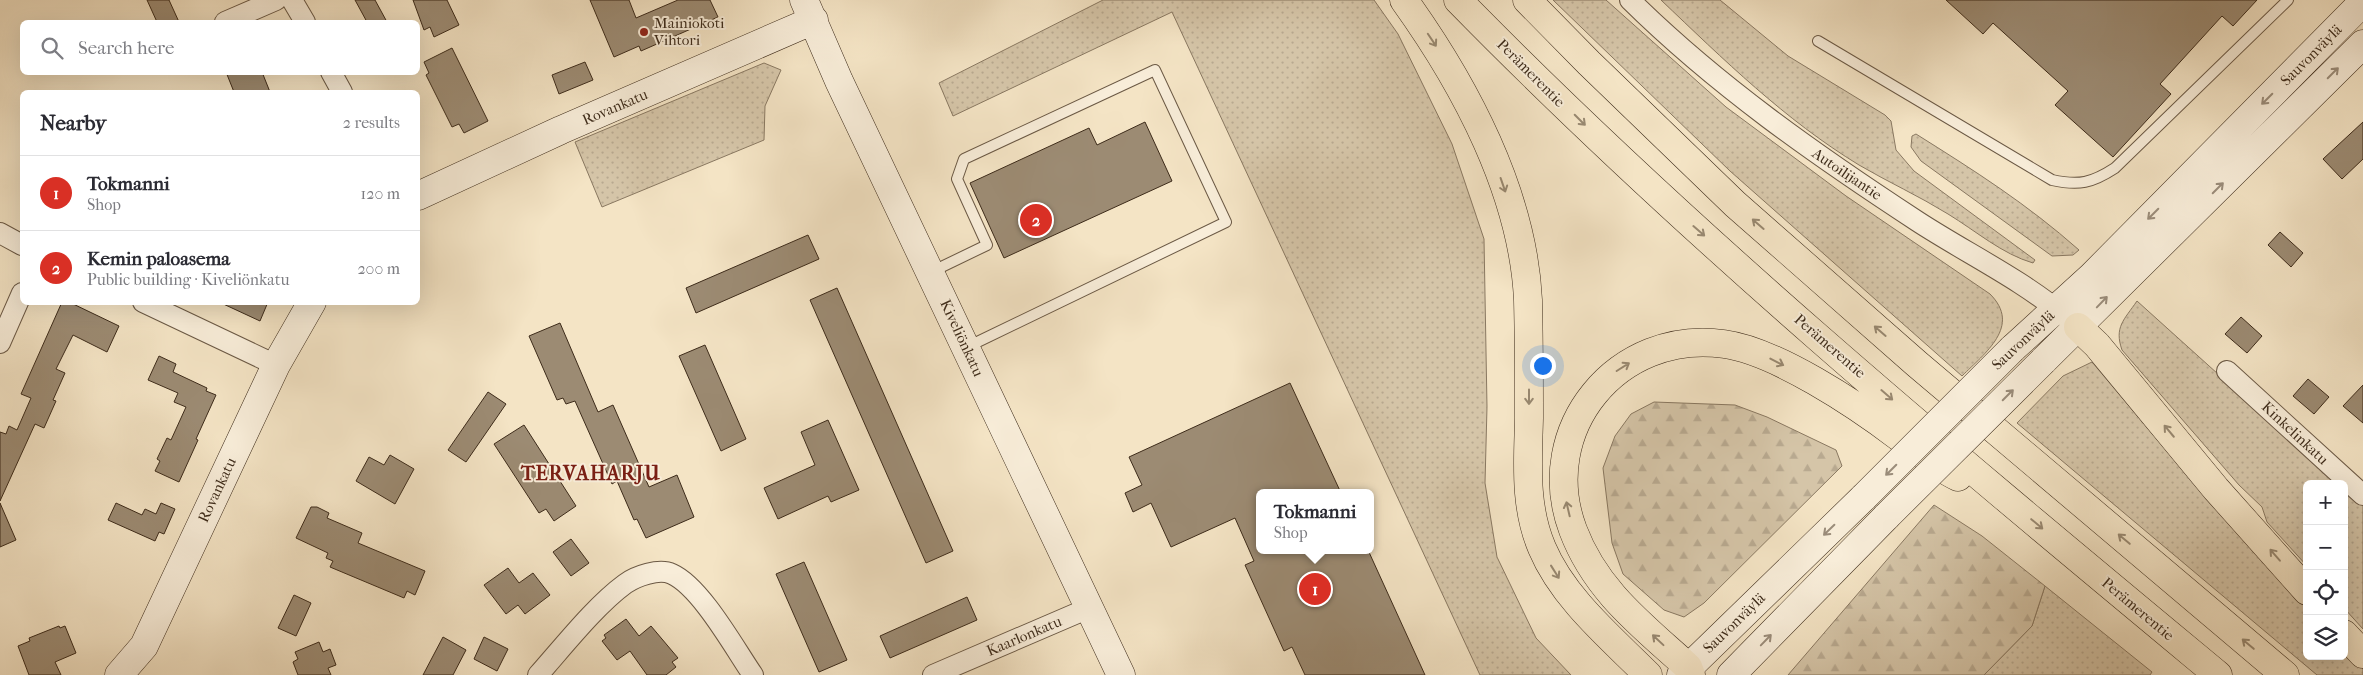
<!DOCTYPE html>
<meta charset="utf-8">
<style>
:root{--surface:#fff;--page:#f2f2f3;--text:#2b2b33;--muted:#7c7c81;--line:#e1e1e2;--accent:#d93025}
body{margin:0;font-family:"IM FELL French Canon",serif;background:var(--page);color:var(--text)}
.controls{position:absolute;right:15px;bottom:15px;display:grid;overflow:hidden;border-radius:8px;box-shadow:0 5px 20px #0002}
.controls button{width:45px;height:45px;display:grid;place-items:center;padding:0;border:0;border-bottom:1px solid var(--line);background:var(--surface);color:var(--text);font:25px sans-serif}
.you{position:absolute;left:1542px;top:365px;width:18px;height:18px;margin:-12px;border:4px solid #fff;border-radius:50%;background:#1a73e8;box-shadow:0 0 0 8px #1a73e833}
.badge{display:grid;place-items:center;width:32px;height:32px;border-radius:50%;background:var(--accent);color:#fff;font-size:16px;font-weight:700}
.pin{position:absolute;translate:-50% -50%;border:2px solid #fff;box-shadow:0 1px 5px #0006}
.popup{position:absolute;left:1256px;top:489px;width:118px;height:65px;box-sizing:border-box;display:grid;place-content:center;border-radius:8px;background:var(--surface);filter:drop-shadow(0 1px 4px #0005);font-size:16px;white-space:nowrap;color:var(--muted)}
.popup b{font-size:19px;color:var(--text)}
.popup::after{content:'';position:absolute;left:50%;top:100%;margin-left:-10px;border:10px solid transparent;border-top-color:var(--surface)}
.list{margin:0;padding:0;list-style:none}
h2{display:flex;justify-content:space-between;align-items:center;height:65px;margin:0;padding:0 20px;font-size:21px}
h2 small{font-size:16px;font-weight:400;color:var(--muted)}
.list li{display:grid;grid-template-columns:32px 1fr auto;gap:15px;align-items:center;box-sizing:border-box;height:75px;padding:0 20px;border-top:1px solid var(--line)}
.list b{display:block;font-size:19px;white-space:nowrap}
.list p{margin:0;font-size:16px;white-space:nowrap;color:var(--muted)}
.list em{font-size:16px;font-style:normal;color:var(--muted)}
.icon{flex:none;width:28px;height:28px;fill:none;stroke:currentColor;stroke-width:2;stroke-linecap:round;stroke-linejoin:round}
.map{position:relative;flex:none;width:2363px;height:675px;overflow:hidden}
.search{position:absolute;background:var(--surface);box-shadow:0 5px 20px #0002;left:20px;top:20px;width:400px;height:55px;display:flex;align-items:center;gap:12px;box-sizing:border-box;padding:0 18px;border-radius:8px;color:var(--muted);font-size:19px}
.panel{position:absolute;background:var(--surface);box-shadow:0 5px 20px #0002;left:20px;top:90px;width:400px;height:215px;border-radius:8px}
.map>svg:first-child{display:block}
.grass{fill:url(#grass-dots);stroke:#897861}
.forest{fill:url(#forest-firs);stroke:#897861}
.building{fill:#9c8b73;stroke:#3d2b1a}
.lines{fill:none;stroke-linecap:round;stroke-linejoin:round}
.lane-casing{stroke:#6b5945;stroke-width:12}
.street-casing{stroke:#6b5945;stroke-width:22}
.secondary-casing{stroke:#3d2b1a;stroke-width:29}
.highway-casing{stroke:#3d2b1a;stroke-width:29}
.lane{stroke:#f8edd9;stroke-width:10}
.street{stroke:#f8edd9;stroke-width:20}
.secondary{stroke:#f8edd9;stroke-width:28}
.highway{stroke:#f4e4c5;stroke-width:28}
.secondary-bridge-casing{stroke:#3d2b1a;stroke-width:29;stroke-linecap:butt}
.secondary-bridge{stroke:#f8edd9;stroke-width:28}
.oneway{stroke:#988870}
.oneway2{stroke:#9a8c7a}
.poi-dot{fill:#8f2418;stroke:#f8edd9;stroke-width:2}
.labels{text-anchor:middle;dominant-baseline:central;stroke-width:4;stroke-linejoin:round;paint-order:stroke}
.poi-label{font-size:15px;fill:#3d2b1a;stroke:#f8edd9;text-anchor:start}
.street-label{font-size:15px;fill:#3d2b1a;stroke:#f8edd9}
.district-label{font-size:20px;font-weight:bold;letter-spacing:1px;fill:#7a1f14;stroke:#f8edd9}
</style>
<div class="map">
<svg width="2363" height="675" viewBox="0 0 2363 675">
<defs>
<pattern id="grass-dots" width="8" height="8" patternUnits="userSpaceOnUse" patternTransform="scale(1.25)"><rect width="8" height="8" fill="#d5c5a8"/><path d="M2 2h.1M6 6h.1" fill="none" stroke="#b8a990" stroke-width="1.8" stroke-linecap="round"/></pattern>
<pattern id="forest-firs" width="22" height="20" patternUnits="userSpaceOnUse" patternTransform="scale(1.25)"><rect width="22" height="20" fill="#d5c5a8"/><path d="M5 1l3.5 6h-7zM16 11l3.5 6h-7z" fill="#b8a990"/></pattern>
</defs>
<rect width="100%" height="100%" fill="#f4e4c5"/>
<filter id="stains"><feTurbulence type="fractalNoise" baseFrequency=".004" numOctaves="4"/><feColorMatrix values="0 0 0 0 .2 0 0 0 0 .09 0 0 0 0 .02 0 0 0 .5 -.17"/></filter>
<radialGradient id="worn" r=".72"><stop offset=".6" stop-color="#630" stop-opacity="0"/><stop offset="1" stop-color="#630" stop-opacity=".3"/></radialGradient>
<path class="grass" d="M 1103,0 L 1374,0 L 1398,34 L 1452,144 L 1484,239 L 1487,407 L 1485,483 L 1497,557 L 1536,638 L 1571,675 L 1480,675 L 1172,12 L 953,116 L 939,83 Z
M 1553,0 L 1606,0 L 1726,107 L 1846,196 L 1990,294 C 2022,326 1985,353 1962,376 L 1730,171 Z
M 1661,0 L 1720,0 L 1788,56 L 1885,115 L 1891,121 L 1896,150 L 1914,171 L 2035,260 L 2033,263 C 2002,254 1976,231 1948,214 C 1919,196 1888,182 1859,165 C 1785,120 1723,59 1661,0 Z
M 764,63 L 781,70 L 765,106 L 764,140 L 602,207 L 575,142 Z
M 1916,134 C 1975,171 2027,204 2079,250 L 2073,255 L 2052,256 L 1921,161 L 1911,147 L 1912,136 Z
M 2137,301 L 2340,484 L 2307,484 L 2307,566 L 2267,522 L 2262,507 L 2239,485 L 2122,350 C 2114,327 2124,320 2137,301 Z
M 2092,362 L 2155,437 L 2307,607 L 2307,656 L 2344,656 L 2344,649 L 2363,669 L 2363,675 L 2317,675 L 2017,423 L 2063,376 Z
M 2344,487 L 2363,504 L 2363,629 L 2344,608 Z
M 2045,586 L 2152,672 L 2150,675 L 1984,675 L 2032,626 Z"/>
<path class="forest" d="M 1654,402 L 1735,405 L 1767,417 L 1836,450 L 1842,466 L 1704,603 L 1684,617 L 1664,610 L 1623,574 L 1612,543 L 1603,468 L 1615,436 L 1631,414 Z
M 1934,505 L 1982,536 L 2045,586 L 2032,626 L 1984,675 L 1788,675 Z"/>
<path class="building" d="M 147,0 L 169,0 L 179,22 L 157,22 Z
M 355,0 L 375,0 L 387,22 L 367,22 Z
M 413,0 L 447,0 L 459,25 L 434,37 L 430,27 L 424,30 Z
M 590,0 L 629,0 L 636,18 L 678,0 L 710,0 L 718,17 L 641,51 L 639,46 L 614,57 Z
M 1946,0 L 2257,0 L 2233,26 L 2222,16 L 2160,84 L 2171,94 L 2113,157 L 2055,105 L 2068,91 L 1993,23 L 1983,34 Z
M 452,48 L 488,121 L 464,133 L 459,124 L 452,127 L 426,75 L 429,73 L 424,62 Z
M 585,62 L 593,80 L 559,94 L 552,75 Z
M 226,72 L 262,72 L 270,92 L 234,92 Z
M 1145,122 L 1172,181 L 1004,258 L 970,183 L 1089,128 L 1097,145 Z
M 2363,122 L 2363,159 L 2342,179 L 2323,159 Z
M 2280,232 L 2303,253 L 2291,267 L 2268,245 Z
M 808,235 L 819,259 L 696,313 L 686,288 Z
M 837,288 L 953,551 L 926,563 L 810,300 Z
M 62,302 L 69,302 L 119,326 L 107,352 L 73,335 L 56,369 L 65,373 L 53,400 L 56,401 L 44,428 L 35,424 L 0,501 L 0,432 L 6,434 L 9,426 L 17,430 L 31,398 L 21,394 Z
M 219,302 L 268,302 L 260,321 Z
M 2241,317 L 2262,336 L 2247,353 L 2225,334 Z
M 560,323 L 598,412 L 613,405 L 649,487 L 677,475 L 694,517 L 646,538 L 637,519 L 634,520 L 617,481 L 612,484 L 575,401 L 566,404 L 563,398 L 557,400 L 529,336 Z
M 705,345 L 746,439 L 721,451 L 679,356 Z
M 159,356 L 176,364 L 173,372 L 207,388 L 206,391 L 216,395 L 196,439 L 198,440 L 179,482 L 155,471 L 160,461 L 157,459 L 167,438 L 171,440 L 186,407 L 174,402 L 178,393 L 148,380 Z
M 2308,379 L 2329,397 L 2314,414 L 2293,396 Z
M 1290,383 L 1341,493 L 1260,493 L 1260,550 L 1368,550 L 1425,675 L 1305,675 L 1292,647 L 1284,651 L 1245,565 L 1254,561 L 1235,518 L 1171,547 L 1151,503 L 1133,512 L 1125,493 L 1142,485 L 1129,457 Z
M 2363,385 L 2363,423 L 2343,406 Z
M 488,392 L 506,404 L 466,462 L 448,450 Z
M 828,420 L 859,490 L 831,502 L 828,496 L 778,519 L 764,488 L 815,465 L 801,432 Z
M 524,425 L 576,506 L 554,521 L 546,509 L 539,513 L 494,444 Z
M 390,455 L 414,469 L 395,504 L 356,481 L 369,457 L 384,465 Z
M 0,503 L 16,540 L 0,547 Z
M 116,503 L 142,515 L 145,509 L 156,514 L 161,503 L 175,509 L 164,534 L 159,532 L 155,541 L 108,520 Z
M 311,507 L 317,507 L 329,513 L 327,518 L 362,533 L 358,543 L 425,571 L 415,595 L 407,591 L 404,598 L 330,567 L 333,561 L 326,558 L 328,553 L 296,538 Z
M 571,539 L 589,563 L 571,576 L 553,552 Z
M 804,562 L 847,660 L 819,672 L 776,574 Z
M 508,568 L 519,583 L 533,573 L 550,595 L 525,614 L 518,605 L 506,614 L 484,585 Z
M 294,595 L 311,603 L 296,636 L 278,628 Z
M 967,597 L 977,620 L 890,658 L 880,636 Z
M 626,619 L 639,636 L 651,626 L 678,658 L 672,662 L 676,667 L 666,675 L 647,675 L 630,651 L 617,660 L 602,641 L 606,638 L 604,635 Z
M 59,626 L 60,628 L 65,626 L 76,653 L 55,662 L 61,675 L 29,675 L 18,646 L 30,641 L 29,638 Z
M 443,637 L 466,650 L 453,675 L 423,675 Z
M 484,637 L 508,649 L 497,671 L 474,659 Z
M 319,642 L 323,652 L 330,649 L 336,665 L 328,668 L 331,675 L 298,675 L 293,662 L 298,659 L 295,652 Z"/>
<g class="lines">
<defs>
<path id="lane" d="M 1818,41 L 2052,180 C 2079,186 2092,183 2115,168 L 2288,0
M 931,272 L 987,245 L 957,179 L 964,159 L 1155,70 L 1226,222 L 967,347"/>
<path id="street" d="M 292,0 L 305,22
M 1630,0 C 1716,85 1816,155 1917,221 C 1966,253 2021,279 2066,317
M 225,22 L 276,0
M 331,72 L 342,92
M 0,233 L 22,245
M 143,302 L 276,365
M 0,343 L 22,293
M 2227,371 L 2363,495
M 538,675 C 563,647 595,606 625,584 C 636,576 659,568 672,574 C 701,587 735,649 753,675
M 933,675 L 1089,608"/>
<path id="secondary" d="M 804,0 L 839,81 L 1121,675
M 418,196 L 561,130 L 814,20
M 2012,349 L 2092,276 L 2363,2
M 2043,361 L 2363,44
M 119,675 L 144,646 L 276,365 L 312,302
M 1681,675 L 1864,497
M 1731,675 L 1887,516"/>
<path id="highway" d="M 1404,0 C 1465,85 1523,193 1528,300 C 1529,339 1529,379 1529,418 C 1528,462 1524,506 1542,548 C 1563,598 1610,637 1648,675
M 1458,0 C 1695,242 1958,459 2218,675
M 1527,0 L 1589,63 L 1735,204 L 1917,364 L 2285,675
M 2078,327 L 2097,345 L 2216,489 L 2307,591
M 2344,634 L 2363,654
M 1691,675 L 1688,667 C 1642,625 1596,591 1573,530 C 1535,429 1618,329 1724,344 C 1776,351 1857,405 1899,437 C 1919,451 1936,467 1958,477"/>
</defs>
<use href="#lane" class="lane-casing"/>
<use href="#street" class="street-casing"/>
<use href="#secondary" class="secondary-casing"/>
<use href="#highway" class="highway-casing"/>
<use href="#lane" class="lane"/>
<use href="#street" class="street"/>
<use href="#secondary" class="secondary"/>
<use href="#highway" class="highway"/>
<defs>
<path id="secondary-bridge" d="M 1864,497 L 2012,349
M 1887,516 L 2043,361"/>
</defs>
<use href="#secondary-bridge" class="secondary-bridge-casing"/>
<use href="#secondary-bridge" class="secondary-bridge"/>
</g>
<defs><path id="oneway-shaft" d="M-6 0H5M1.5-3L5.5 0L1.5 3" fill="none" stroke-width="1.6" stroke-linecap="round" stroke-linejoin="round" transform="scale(1.25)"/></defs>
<g class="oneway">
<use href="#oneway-shaft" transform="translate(1432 40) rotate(56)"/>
<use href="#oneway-shaft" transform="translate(1580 120) rotate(45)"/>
<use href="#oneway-shaft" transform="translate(1503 185) rotate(71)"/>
<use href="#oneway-shaft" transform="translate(1758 224) rotate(-139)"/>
<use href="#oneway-shaft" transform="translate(1699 231) rotate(41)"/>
<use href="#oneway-shaft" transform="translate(1880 331) rotate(-139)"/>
<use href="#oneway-shaft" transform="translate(1777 362) rotate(27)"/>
<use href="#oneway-shaft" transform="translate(1623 367) rotate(-32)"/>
<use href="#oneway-shaft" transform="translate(1887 395) rotate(41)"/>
<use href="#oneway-shaft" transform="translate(1529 397) rotate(90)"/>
<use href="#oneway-shaft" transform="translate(2169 431) rotate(-130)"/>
<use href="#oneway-shaft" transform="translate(1568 509) rotate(-103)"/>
<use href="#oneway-shaft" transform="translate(2037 524) rotate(40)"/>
<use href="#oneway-shaft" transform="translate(2124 539) rotate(-140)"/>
<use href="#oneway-shaft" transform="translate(2275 555) rotate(-131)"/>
<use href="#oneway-shaft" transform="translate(1555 572) rotate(58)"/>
<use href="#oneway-shaft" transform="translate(1658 640) rotate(-137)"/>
<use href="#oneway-shaft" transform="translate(2248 644) rotate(-140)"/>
</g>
<g class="oneway2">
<use href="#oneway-shaft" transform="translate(2333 73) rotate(-45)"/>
<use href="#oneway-shaft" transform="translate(2267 99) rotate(135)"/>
<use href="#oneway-shaft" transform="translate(2218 188) rotate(-45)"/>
<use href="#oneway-shaft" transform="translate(2153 214) rotate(135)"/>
<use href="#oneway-shaft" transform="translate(2102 302) rotate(-46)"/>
<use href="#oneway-shaft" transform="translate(2008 395) rotate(-45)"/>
<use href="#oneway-shaft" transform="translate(1891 470) rotate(135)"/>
<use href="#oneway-shaft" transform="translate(1829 530) rotate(136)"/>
<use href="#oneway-shaft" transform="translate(1766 640) rotate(-46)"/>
</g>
<circle class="poi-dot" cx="644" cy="32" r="5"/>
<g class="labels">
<g class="poi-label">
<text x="654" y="23">Mainiokoti<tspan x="654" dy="17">Vihtori</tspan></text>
</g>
<g class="street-label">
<text transform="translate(2311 55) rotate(-45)">Sauvonväylä</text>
<text transform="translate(1531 73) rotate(45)">Perämerentie</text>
<text transform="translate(615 107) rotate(-23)">Rovankatu</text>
<text transform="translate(1847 174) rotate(34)">Autoilijantie</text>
<text transform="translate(962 338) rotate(65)">Kiveliönkatu</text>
<text transform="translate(2023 340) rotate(-43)">Sauvonväylä</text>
<text transform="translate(1830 346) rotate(41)">Perämerentie</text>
<text transform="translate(2295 433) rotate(43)">Kinkelinkatu</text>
<text transform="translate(217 490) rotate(-65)">Rovankatu</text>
<text transform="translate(2138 609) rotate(40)">Perämerentie</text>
<text transform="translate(1734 623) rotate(-44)">Sauvonväylä</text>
<text transform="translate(1024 636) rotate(-23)">Kaarlonkatu</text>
</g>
<g class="district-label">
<text x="591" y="473">TERVAHARJU</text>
</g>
</g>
<rect width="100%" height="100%" filter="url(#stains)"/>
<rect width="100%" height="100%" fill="url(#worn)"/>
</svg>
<div class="controls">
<button>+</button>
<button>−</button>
<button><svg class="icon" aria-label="locate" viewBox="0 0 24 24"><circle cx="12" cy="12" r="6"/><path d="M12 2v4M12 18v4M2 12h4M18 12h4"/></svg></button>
<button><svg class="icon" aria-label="layers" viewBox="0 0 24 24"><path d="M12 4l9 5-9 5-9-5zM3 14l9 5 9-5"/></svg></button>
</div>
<div class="you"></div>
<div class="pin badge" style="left:1315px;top:589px">1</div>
<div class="popup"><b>Tokmanni</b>Shop</div>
<div class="pin badge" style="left:1036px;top:220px">2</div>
<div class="search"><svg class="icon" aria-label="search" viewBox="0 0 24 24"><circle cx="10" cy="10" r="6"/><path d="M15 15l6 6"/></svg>Search here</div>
<section class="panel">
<h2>Nearby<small>2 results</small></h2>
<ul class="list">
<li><span class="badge">1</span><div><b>Tokmanni</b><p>Shop</p></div><em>120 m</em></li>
<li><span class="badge">2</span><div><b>Kemin paloasema</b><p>Public building · Kiveliönkatu</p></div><em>200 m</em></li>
</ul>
</section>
</div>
